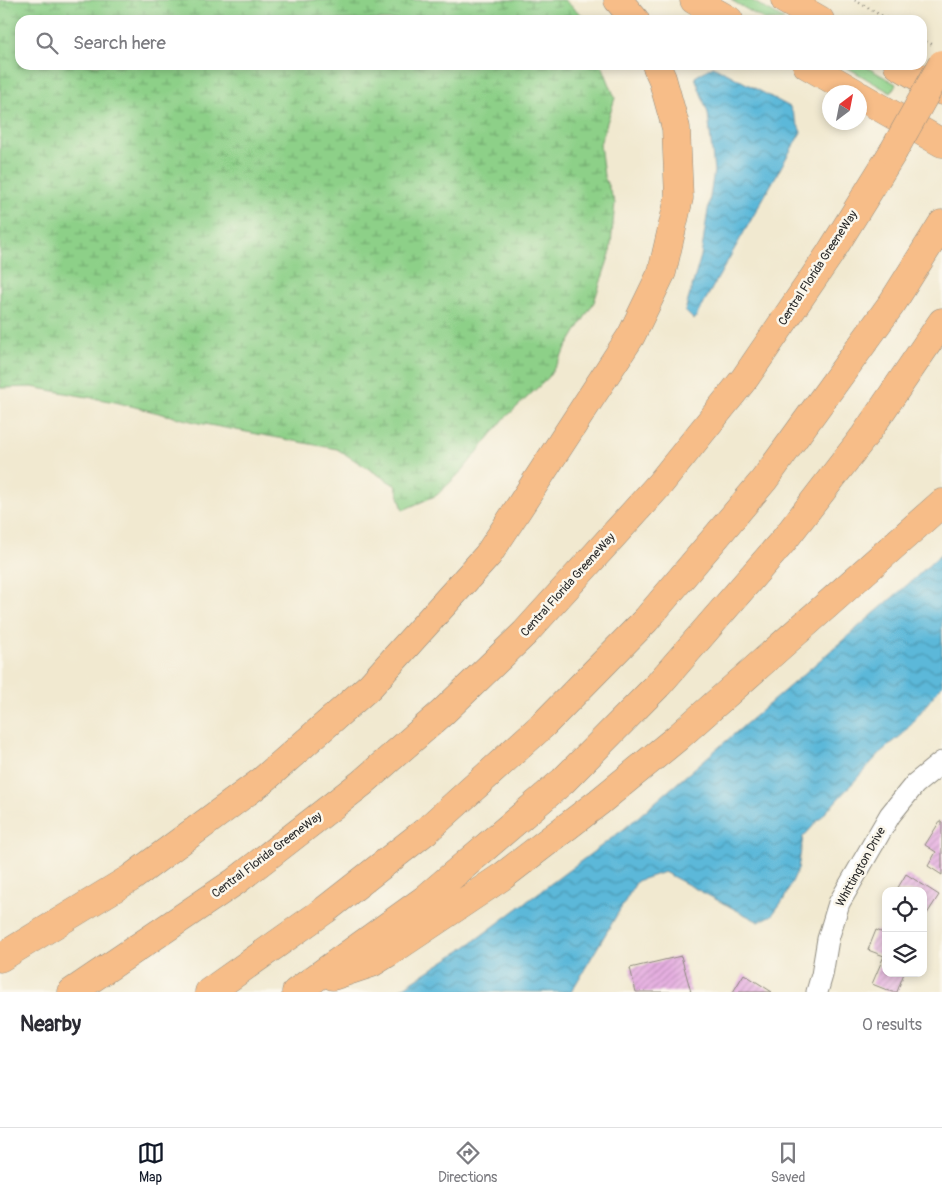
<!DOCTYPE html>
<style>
:root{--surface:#fff;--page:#f2f2f3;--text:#2b2b33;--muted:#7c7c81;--line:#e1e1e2;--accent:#111827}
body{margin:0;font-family:Pangolin,sans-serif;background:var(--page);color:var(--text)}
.controls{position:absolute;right:15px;bottom:15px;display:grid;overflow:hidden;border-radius:10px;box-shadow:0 2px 8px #0003}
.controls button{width:45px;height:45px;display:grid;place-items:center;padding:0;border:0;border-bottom:1px solid var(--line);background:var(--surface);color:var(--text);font:25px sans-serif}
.compass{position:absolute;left:822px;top:85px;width:45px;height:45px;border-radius:50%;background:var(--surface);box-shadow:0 2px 8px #0003;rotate:32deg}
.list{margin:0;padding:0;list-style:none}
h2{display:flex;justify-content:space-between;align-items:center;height:65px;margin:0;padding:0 20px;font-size:21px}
h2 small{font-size:16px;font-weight:400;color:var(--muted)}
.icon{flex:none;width:28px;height:28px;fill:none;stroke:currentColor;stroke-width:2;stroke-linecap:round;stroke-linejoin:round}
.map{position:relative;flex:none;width:942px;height:992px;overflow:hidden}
.search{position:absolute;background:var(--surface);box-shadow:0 2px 8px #0003;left:15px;right:15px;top:15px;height:55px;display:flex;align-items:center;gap:12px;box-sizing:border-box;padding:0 18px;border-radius:15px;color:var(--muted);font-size:19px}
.sheet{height:135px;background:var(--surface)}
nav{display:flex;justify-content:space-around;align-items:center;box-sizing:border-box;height:70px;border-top:1px solid var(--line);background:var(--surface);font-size:14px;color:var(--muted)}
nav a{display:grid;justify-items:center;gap:2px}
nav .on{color:var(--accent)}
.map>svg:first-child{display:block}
.grass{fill:#8dd088;stroke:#5c7e5a}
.wetland{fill:url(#wetland-marsh);stroke:#5c7e5a}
.water{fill:url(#water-waves);stroke:#437282}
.building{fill:url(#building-hatch)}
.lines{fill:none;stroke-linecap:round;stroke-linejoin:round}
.street-casing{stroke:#8e8a7e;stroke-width:23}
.primary-casing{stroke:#8e8a7e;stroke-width:29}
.highway-casing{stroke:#8e8a7e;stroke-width:29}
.path{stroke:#8e8a7e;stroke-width:3;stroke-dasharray:1 4;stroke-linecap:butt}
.street{stroke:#fff;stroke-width:21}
.primary{stroke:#f7bd88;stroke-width:28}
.highway{stroke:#f7bd88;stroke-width:28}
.highway-bridge-casing{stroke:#8e8a7e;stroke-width:29;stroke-linecap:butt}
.highway-bridge{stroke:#f7bd88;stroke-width:28}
.labels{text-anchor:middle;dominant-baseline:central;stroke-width:5;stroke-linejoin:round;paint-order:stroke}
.street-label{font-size:12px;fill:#2b2b2b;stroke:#fbf7ec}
</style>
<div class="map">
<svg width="942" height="992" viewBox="0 0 942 992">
<defs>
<pattern id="wetland-marsh" width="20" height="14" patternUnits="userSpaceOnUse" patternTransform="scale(1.25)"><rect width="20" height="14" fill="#8dd088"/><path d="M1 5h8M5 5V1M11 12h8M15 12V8" fill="none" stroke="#73a96f"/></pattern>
<pattern id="water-waves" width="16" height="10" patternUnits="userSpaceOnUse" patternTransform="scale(1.25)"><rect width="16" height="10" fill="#5bb8d9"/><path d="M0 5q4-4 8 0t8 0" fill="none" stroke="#4b96b0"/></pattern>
<pattern id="building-hatch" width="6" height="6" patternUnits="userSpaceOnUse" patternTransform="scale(1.25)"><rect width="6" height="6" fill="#e4a9e0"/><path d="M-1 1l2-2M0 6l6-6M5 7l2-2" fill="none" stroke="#b98ab6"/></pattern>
</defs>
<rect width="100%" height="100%" fill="#fbf7ec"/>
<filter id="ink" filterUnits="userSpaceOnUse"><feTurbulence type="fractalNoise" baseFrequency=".02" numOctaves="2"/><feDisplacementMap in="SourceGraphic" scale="10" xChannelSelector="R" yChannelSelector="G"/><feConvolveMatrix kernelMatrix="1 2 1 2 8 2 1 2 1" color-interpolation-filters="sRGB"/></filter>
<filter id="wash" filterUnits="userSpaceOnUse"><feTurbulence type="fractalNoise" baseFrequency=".0096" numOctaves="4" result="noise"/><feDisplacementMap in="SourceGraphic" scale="20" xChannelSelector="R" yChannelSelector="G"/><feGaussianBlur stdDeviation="1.12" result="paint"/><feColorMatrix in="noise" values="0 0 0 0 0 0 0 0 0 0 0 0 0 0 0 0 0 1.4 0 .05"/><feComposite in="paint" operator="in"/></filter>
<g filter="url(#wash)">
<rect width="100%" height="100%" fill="#f1e9d0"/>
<path class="grass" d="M 731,0 L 751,0 L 785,20 L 765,20 Z
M 843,65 L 863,65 L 896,84 L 891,93 Z"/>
<path class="wetland" d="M 0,0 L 564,0 L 583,16 L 585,20 L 20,20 L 20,65 L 602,65 L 615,98 L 600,144 L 604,176 L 615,203 L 610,254 L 594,302 L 548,378 L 504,419 L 462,471 L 437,495 L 403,510 L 396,486 L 337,449 L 199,423 L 115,402 L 32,387 L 0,388 Z"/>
<path class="water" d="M 713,66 L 790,107 L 801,132 L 694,320 L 685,311 L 701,256 L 714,171 L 708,113 L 695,77 Z
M 942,553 L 942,685 L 903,734 L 882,751 L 803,837 L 798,869 L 784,899 L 772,915 L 759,922 L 664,872 L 637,881 L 571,992 L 396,992 L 466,947 L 624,829 L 914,579 Z"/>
<g id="blocks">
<path class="building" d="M 940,821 L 942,822 L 942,875 L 928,866 L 936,852 L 925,845 Z
M 906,874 L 939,895 L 923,920 L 923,891 L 896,891 Z
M 876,930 L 886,934 L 886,973 L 904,973 L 897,992 L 892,992 L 872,984 L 884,956 L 868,950 Z
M 681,956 L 691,992 L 636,992 L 630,968 Z
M 744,974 L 772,992 L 733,992 Z"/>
</g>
</g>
<g filter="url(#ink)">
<use href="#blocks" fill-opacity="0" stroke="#8e8a7e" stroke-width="1"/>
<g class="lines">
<defs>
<path id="street" d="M 817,992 L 822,975 L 828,939 L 839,903 L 890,815 L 915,784 L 942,762"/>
<path id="primary" d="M 694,0 L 729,20
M 785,0 L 820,20
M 807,65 L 854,92
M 898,65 L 942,91
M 860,96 L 942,143"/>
<path id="highway" d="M 618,0 L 635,20
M 0,958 L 131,878 L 262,781 L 370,686 L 488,555 L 631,336 L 662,272 L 679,198 L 676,128 L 662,78 L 656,65
M 333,976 L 372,963 L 388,953 L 503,876 L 599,802 L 677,738 L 942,503
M 72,992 L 236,881 L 362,783 L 442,713 L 525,633 L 659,485 L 745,378 L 829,255 L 893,152
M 209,992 L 325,910 L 427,830 L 544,724 L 646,620 L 764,480 L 893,302 L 942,224
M 296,992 L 425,899 L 563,781 L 658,685 L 784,540 L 865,435 L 942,322"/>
</defs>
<use href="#street" class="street-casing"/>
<use href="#primary" class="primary-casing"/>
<use href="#highway" class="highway-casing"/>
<path class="path" d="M 855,0 L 889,20
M 922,39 L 933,45"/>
<use href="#street" class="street"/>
<use href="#primary" class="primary"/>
<use href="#highway" class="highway"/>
<defs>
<path id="highway-bridge" d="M 893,152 L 942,64"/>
</defs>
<use href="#highway-bridge" class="highway-bridge-casing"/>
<use href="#highway-bridge" class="highway-bridge"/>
</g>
</g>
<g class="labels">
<g class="street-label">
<text transform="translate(818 268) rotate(-57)">Central Florida GreeneWay</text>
<text transform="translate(568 585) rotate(-48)">Central Florida GreeneWay</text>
<text transform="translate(267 855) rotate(-37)">Central Florida GreeneWay</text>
<text transform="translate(861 867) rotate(-61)">Whittington Drive</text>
</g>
</g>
</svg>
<div class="controls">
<button><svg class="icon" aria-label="locate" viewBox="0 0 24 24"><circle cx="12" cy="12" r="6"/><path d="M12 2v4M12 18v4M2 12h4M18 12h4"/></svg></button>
<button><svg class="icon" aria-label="layers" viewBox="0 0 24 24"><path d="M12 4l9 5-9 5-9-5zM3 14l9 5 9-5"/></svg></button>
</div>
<svg class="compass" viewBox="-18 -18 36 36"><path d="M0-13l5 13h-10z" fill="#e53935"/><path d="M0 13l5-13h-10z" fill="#7c7c81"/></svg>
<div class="search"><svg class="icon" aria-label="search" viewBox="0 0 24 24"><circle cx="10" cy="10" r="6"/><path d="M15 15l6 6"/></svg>Search here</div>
</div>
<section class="sheet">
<h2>Nearby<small>0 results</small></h2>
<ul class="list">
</ul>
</section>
<nav>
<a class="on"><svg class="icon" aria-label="map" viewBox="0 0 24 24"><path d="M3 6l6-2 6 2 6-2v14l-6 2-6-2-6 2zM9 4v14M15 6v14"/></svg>Map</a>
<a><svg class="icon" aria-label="directions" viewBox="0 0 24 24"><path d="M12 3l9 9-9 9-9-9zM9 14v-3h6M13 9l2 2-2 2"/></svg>Directions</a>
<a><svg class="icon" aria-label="saved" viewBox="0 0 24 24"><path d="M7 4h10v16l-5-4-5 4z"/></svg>Saved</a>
</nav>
